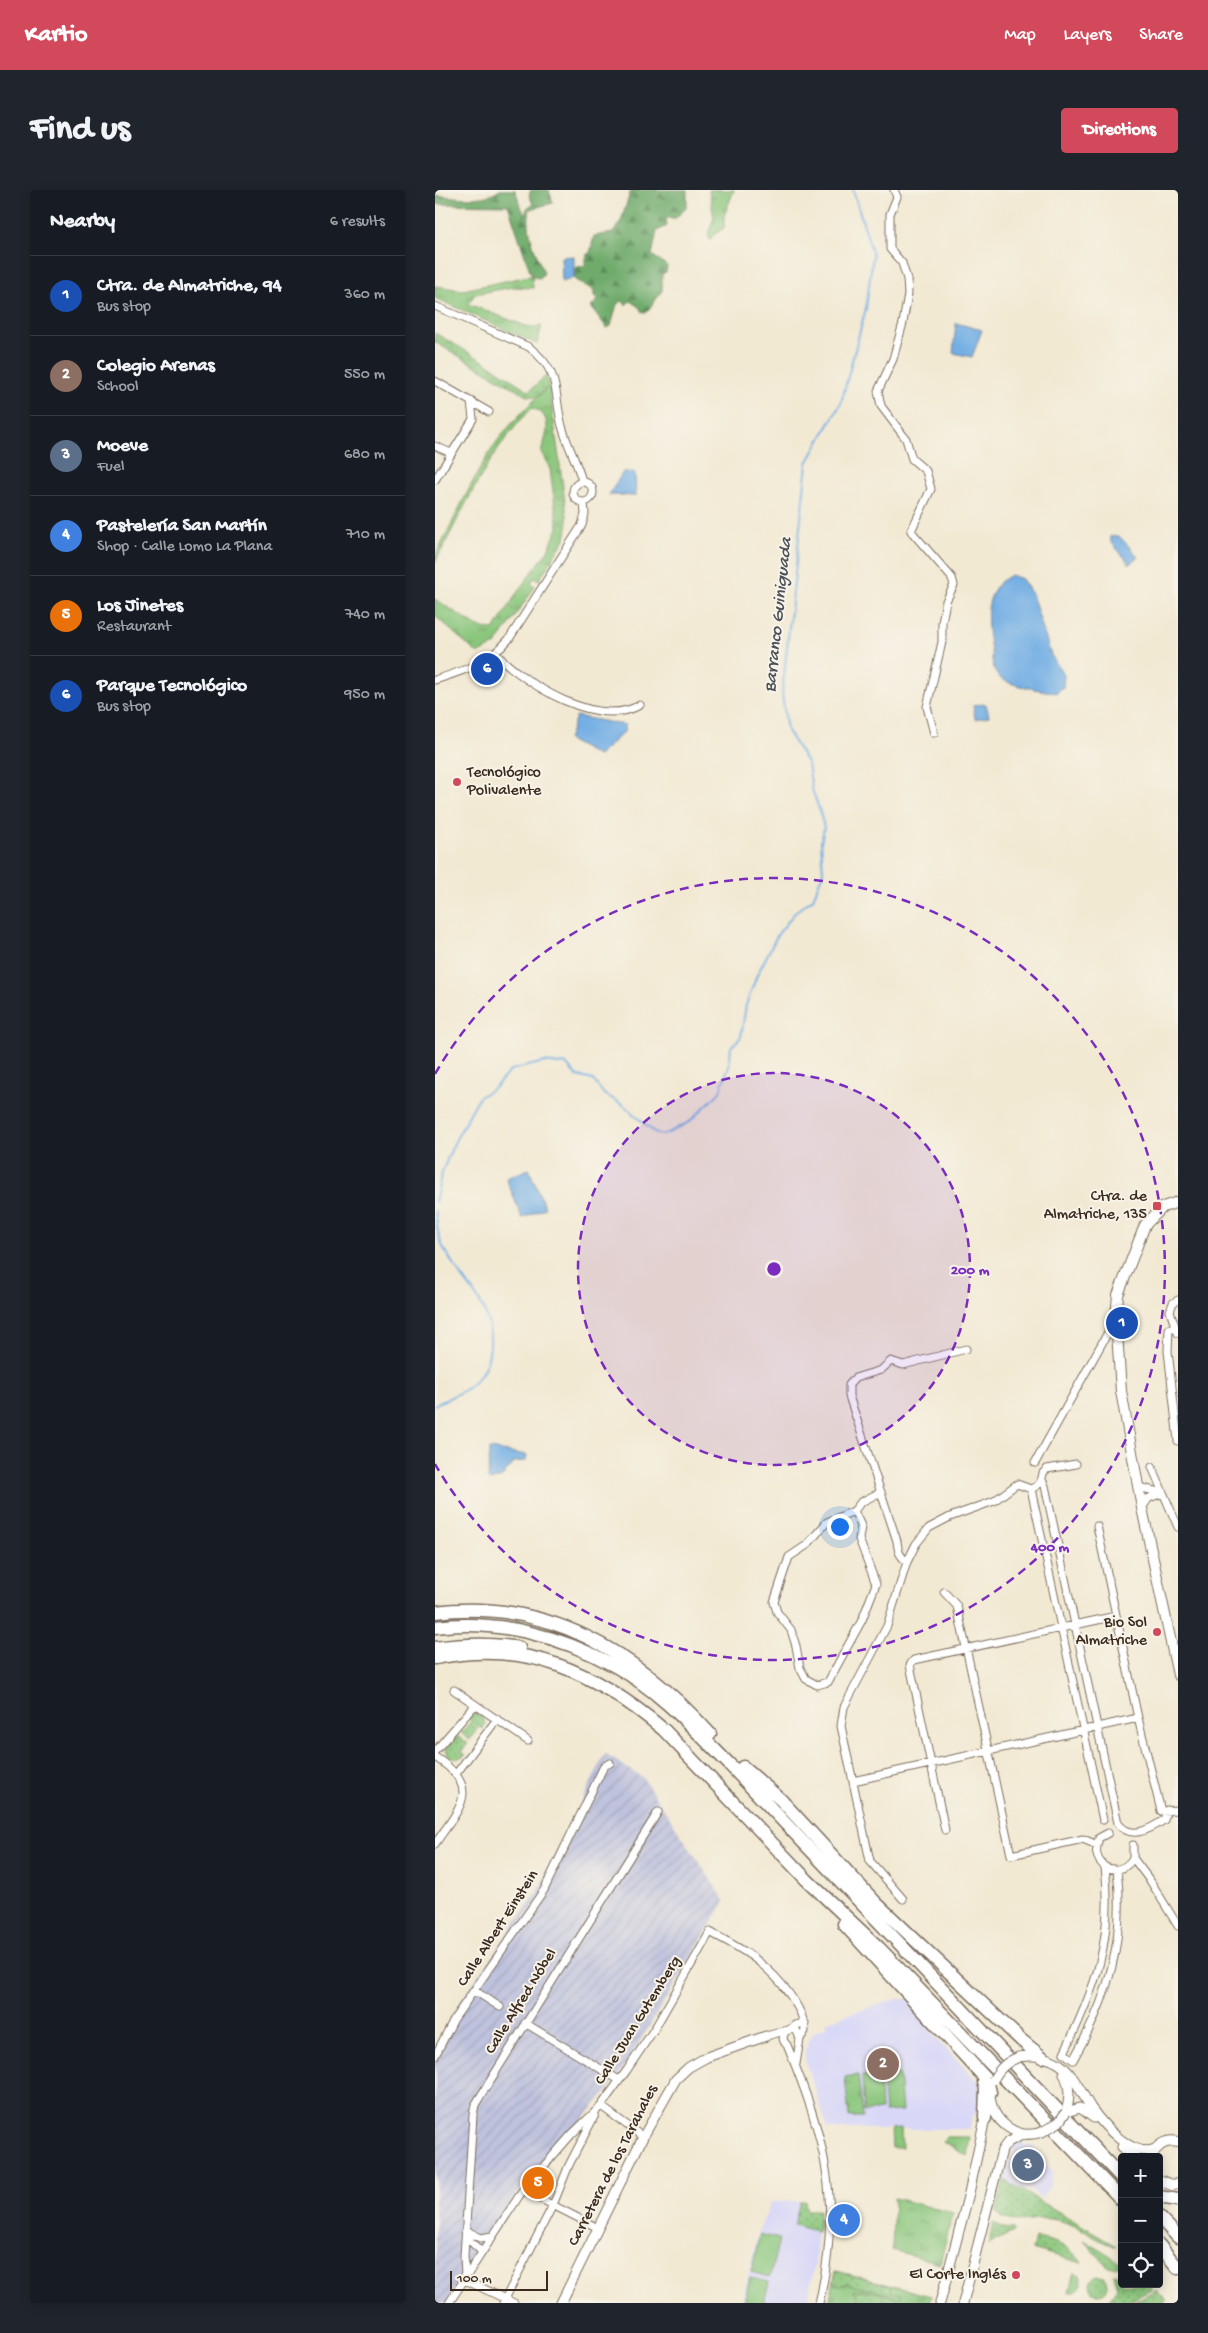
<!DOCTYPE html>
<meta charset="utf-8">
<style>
:root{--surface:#171b24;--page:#20242c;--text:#f1f3f6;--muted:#9ea1a6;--line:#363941;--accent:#d1495b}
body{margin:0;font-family:"Gochi Hand",sans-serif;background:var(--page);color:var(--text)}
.controls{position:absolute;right:15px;bottom:15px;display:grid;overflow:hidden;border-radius:5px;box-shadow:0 2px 12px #0003}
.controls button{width:45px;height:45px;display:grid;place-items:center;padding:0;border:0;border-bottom:1px solid var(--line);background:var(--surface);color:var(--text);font:25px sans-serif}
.scale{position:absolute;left:15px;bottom:12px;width:98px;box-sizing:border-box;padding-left:5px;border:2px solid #3b2a1e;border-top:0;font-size:14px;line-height:18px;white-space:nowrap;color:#3b2a1e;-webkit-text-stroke:4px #f7f3e8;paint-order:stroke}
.you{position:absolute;left:404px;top:1336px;width:18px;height:18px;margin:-12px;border:4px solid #fff;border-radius:50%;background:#1a73e8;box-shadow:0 0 0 8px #1a73e833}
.badge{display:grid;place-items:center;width:32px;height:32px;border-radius:50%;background:var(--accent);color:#fff;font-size:16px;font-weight:700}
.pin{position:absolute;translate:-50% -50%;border:2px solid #fff;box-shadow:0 1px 5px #0006}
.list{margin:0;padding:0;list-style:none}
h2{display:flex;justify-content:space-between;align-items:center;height:65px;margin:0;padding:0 20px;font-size:21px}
h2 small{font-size:16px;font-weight:400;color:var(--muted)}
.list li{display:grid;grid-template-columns:32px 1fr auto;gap:15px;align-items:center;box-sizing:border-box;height:80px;padding:0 20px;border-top:1px solid var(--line)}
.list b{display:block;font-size:19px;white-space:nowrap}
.list p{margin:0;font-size:16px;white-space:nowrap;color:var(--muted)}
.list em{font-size:16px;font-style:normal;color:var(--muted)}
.icon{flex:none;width:28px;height:28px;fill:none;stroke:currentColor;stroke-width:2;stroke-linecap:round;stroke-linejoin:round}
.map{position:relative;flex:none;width:743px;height:2113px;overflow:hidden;border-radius:5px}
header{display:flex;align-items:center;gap:30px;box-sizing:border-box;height:70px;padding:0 25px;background:var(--accent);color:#fff}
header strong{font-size:24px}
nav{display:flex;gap:28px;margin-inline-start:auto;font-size:18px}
.intro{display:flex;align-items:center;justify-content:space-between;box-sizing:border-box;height:120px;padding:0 30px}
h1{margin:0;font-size:35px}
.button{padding:12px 22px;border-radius:5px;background:var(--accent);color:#fff;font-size:18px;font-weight:700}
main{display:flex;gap:30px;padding:0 30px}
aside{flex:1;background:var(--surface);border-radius:5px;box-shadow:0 2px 12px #0003}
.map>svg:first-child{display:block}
.built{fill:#d8d7f8}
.industrial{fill:url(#industrial-furrows)}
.grass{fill:url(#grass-tufts);stroke:#62784d}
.forest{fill:url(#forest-firs);stroke:#556a45}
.garden{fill:url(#garden-dots);stroke:#62784d}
.pitch{fill:#8ac67c;stroke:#62784d}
.water{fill:#73afe4;stroke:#576c81}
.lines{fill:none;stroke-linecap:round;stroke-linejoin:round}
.stream{stroke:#73afe4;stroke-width:2}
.minor-casing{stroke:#7b6d5d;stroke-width:9}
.tertiary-casing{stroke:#7b6d5d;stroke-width:11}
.secondary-casing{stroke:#7b6d5d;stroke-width:12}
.motorway-casing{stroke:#7b6d5d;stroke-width:15}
.minor{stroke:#fff;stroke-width:7}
.tertiary{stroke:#fff;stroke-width:9}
.secondary{stroke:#fff;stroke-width:10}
.motorway{stroke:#fff;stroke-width:12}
.tertiary-bridge-casing{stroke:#7b6d5d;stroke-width:11;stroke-linecap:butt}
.tertiary-bridge{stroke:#fff;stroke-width:9}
.ring{fill:none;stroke:#7b2cbf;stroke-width:2.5;stroke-dasharray:9 6}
.poi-dot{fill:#d1495b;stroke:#f7f3e8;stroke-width:2}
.labels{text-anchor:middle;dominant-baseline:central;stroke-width:4;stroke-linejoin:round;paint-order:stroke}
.poi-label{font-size:16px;fill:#3b2a1e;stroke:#f7f3e8;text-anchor:end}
.street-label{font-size:16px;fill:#3b2a1e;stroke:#f7f3e8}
.water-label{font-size:18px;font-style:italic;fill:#4c5259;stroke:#f7f3e8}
.centre{fill:#7b2cbf;stroke:#f7f3e8;stroke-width:2.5}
.ring-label{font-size:15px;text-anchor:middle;font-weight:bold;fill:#7b2cbf;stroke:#f7f3e8;stroke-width:4;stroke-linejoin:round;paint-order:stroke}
</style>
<header>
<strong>Kartio</strong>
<nav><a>Map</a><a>Layers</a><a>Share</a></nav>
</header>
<div class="intro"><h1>Find us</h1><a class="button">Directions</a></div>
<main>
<aside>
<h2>Nearby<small>6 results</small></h2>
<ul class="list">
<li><span class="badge" style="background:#1a4fb4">1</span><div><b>Ctra. de Almatriche, 94</b><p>Bus stop</p></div><em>360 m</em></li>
<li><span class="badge" style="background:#8d6e63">2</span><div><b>Colegio Arenas</b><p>School</p></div><em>550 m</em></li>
<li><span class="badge" style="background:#5c6f8a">3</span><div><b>Moeve</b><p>Fuel</p></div><em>680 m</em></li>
<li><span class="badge" style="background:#3f7fe0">4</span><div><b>Pastelería San Martín</b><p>Shop · Calle Lomo La Plana</p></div><em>710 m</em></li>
<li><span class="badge" style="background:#e8710a">5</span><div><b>Los Jinetes</b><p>Restaurant</p></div><em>740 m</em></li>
<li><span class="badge" style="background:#1a4fb4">6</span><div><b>Parque Tecnológico</b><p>Bus stop</p></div><em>950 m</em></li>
</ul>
</aside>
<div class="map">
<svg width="743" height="2113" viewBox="0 0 743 2113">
<defs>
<pattern id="industrial-furrows" width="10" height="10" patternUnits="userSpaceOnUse" patternTransform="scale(1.25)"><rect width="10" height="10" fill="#bfc2dd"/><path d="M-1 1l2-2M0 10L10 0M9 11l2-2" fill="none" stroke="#a5a7bd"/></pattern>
<pattern id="grass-tufts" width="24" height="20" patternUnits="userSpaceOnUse" patternTransform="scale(1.25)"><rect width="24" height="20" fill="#8ac67c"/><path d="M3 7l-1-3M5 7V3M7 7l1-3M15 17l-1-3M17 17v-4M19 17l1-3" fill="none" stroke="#72a165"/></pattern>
<pattern id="forest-firs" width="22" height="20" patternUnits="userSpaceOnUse" patternTransform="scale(1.25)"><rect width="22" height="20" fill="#6fab6c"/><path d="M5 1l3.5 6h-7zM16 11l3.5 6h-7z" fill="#5c8b58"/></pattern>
<pattern id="garden-dots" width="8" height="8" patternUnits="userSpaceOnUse" patternTransform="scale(1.25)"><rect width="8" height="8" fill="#8ac67c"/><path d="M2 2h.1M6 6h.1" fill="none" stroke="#72a165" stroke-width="1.8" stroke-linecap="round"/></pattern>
</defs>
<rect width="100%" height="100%" fill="#f7f3e8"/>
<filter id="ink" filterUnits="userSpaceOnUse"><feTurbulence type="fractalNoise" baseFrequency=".02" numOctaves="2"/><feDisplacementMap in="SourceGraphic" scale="10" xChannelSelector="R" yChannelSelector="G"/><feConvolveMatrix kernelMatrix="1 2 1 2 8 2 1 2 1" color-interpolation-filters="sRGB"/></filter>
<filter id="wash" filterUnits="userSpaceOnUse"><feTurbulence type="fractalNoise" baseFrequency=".0096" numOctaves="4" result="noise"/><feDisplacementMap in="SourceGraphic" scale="20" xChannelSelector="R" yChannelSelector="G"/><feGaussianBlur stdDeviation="1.12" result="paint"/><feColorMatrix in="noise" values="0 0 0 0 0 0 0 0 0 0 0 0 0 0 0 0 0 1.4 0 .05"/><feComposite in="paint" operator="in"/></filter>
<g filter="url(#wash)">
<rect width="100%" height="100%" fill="#f2e9d3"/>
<path class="built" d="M 462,1809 L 472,1809 L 490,1831 L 498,1845 L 547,1896 L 542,1925 L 537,1925 L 535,1939 L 393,1939 L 370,1871 L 370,1861 L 373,1852 L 379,1842 L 392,1837 L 390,1832 Z
M 586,1950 L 592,1957 L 597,1955 L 608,1967 L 605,1969 L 618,1982 L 614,1997 L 607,2008 L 591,1998 L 589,2001 L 569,1990 L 580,1955 Z
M 370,2011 L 371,2020 L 384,2020 L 380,2075 L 372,2113 L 307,2113 L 322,2047 L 335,2014 L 337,2012 Z"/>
<path class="industrial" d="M 170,1564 L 208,1588 L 290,1711 L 193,1871 L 174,1899 L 81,2004 L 11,2113 L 0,2113 L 0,1857 L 21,1818 L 105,1698 Z"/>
<path class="grass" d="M 274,0 L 299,0 L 289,26 L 289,38 L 278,45 L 275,50 L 273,44 L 279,28 Z
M 93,86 L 97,87 L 98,98 L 78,97 L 40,104 L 33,114 L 91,136 L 100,137 L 107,135 L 102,154 L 0,108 L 0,96 L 28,100 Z
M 114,196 L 133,333 L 130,349 L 104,390 L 99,388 L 96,393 L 100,397 L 61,454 L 43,464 L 0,426 L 0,409 L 43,437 L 59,440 L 85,398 L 112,362 L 123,338 L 115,279 L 106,262 C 112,245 119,225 97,218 C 53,263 29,318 0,373 L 0,366 C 20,329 42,277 67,245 C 81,228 98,211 114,196 Z
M 423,1885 L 428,1927 L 414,1927 L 410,1887 Z
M 511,1947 L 535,1947 L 532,1966 L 508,1952 Z
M 459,2008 L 518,2023 L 505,2073 L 457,2060 Z
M 401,2081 L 496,2106 L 494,2113 L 394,2113 Z"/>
<path class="forest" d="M 65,0 L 80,0 L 90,26 L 92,18 L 98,14 L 94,5 L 96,0 L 114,0 L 118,13 L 95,19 C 90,39 101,64 109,83 L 105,88 L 97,87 L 73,15 L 0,14 L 0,5 C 19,7 49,12 65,0 Z
M 196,0 L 252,0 L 252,16 L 241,28 L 231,28 L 232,36 L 222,41 L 217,65 L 232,76 L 231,82 L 227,84 L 227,101 L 211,123 L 207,122 L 204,117 L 195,111 L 191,115 L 187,111 L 182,114 L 176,136 L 172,138 L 156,117 L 163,110 L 159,106 L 159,100 L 140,90 L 140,78 L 150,75 L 152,64 L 155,63 L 159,46 L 178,43 L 186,31 Z"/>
<path class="garden" d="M 0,143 L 52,173 L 94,201 L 112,185 L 114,196 L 102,207 L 92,206 L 0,152 Z
M 38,1524 L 45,1525 L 50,1532 L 48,1539 L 44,1536 L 35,1550 L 26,1543 L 36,1531 L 33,1528 Z
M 23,1546 L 33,1553 L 27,1562 L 31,1565 L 21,1569 L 14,1566 L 11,1560 L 13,1552 L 16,1554 Z
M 569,1990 L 672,2050 L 681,2057 C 659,2048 641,2032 616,2029 C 597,2027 575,2038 561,2022 Z
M 365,2011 L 370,2011 L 371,2020 L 384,2020 L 383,2042 L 359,2035 Z
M 558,2033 L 568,2038 L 578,2039 L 579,2042 L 563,2049 L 553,2056 Z
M 600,2048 C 618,2050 637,2057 647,2073 L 597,2059 Z
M 649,2050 L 687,2073 L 687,2076 L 673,2077 Z
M 401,2081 L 457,2096 L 456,2102 L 466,2104 L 465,2109 C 449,2098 425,2101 412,2093 L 405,2096 L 399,2093 Z
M 639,2082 L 645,2085 L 647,2094 L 643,2100 L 634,2102 Z
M 678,2084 L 687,2084 L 687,2094 L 712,2094 L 718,2099 L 691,2113 L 673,2113 L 682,2097 Z
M655 2095a9 9 0 1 1 18 0a9 9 0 1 1-18 0Z
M 418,2100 C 429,2100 459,2104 464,2113 L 453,2113 L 449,2110 L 444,2113 L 423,2113 L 423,2105 Z
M 721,2101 L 732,2110 L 726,2113 L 698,2113 Z"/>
<path class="pitch" d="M 464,1884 L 467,1921 L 450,1922 L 447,1885 Z
M 444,1885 L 446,1920 L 429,1922 L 427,1886 Z
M 466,1938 L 467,1958 L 457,1958 L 456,1939 Z
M 325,2044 L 344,2049 L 335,2087 L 316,2082 Z
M 315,2088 L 334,2092 L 329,2113 L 309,2113 Z"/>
<path class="water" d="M 139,66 L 139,88 L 127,92 L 126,67 Z
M 521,133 L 547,140 L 537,167 L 518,163 Z
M 188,282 L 200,283 L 201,306 L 174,305 Z
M 675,346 L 684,346 L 703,366 L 695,374 L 676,352 Z
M 576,385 L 587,389 L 597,404 L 616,465 L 629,485 L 628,497 L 621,503 C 608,500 571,496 563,486 C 557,479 557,468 556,460 C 551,434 547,398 576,385 Z
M 551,514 L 554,526 L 540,529 L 538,515 Z
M 141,526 L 190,535 L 189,542 L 163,566 L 133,550 Z
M 94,979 L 110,1018 L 87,1028 L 71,988 Z
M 54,1259 L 92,1265 L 91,1271 L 79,1272 L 67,1287 L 56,1291 L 53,1290 Z"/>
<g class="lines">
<path class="stream" d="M 0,1012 L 7,982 L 20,951 L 44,907 L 59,898 L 76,880 L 110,872 L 123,874 L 130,873 L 142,886 L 158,890 L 169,904 L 187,914 L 220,943 L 227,945 L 233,943 L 254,932 L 284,903 L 294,876 L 296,857 L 306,847 L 311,815 L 322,785 L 343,744 L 361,721 L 378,709 L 388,682 L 386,652 L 389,638 L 385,622 L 377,599 L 373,574 L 352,541 L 347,503 L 372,273 L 406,213 L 431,118 L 438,65 L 418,0
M 0,1021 C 2,1032 2,1045 7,1055 C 16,1074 30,1089 41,1106 C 60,1133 62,1175 34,1197 C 24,1204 11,1209 0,1215"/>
</g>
</g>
<g filter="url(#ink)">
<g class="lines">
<defs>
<path id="minor" d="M 459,0 L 462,7 L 455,24 L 455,59 L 467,73 L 472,89 L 473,104 L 468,133 L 458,169 L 443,201 L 446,216 L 471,249 L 477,269 L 491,281 L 496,299 L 476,341 L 517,388 L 519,395 L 511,411 L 507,432 L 507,452 L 492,517 L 499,543
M 0,116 L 94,157 C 127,183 118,201 127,236 C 132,255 142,272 147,291
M 0,191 L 54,222
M 0,256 L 16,263
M 0,290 L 38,229 L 36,211
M138 302a10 10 0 1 1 20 0a10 10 0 1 1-20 0Z
M 61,464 C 92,495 162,539 205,515
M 0,490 C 30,480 53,474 74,449 L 147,335 L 150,324 L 149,312
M 740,1136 L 735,1121 L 738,1113 L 743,1110
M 743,1143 L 740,1136 L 734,1139 L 733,1161 L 743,1251
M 600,1273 L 681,1128
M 717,1277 L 743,1337
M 607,1290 L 610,1296 L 683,1633 C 695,1650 714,1640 729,1630 L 732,1620
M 703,1297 L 728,1303
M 596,1299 L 668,1630
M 707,1318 L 714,1308 L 728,1303
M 419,1321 L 426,1336 L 424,1349 L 441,1394 L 427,1430 L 393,1492 L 382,1495 L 371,1489 L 365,1478 L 361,1456 L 356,1440 L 342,1422 L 339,1412 L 354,1367 L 372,1355 L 392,1332 L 419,1321 L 426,1312 L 446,1302
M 662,1336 L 703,1528 L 726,1621 L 743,1620
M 472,1372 C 464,1365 463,1361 462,1351 L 414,1206 L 414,1195 L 420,1188 L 446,1180 L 456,1171 L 468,1175 L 531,1159
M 509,1402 L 522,1416 L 576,1665 L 648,1649 L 662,1655
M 19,1500 L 93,1551
M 0,1561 L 40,1515
M 0,1567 C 48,1598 25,1617 0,1654
M 21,1584 L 62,1529
M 418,1591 L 703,1528
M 510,1640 L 475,1475 L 479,1470 L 681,1426
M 673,1643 L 664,1648 C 660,1660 660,1668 670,1677 C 682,1682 691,1679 698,1668 L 698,1655
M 698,1668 L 716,1692 L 743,1736
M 670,1677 C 679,1750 660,1799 629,1863 L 638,1870 C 673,1809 691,1750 682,1680
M 468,1709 L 435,1671 L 406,1536 L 409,1517 L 452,1436 L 472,1372 L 481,1354 L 494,1338 L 515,1327 L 559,1311 L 582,1294 L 596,1299 C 605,1295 607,1291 608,1283 L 612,1279 L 641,1274
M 40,1801 L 65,1817
M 90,1833 L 184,1890
M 354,1840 L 360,1835 L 370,1833
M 351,1841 C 347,1846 347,1851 352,1855 C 390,1947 408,2014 384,2113
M 331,1846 L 357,1839 L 362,1841 L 365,1849 L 361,1874
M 0,1866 L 19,1829 L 109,1700 L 169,1576 L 175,1573
M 166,1916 L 208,1947
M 88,2000 L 163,2038
M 34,2042 L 46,2048 L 57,2046
M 35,2043 L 35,2051 L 47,2062
M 30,2087 L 29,2066 L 38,1925 L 40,1915 L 223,1622
M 28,2089 L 79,2113
M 14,2113 L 88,2000 L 136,1945 L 166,1916 L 192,1880 L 220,1838 L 275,1742 C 291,1751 310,1760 324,1772 C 343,1787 369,1817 370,1841 L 365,1849
M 68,2113 L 118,2015 L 134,1975 L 160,1925"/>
<path id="tertiary" d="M 584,1867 C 596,1865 610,1866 621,1872 C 637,1880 647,1904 656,1918 C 668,1935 698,1969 720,1959
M 629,1884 C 636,1897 635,1909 631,1922
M 555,1905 C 557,1931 581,1951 607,1942
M 631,1922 L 645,1918 L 659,1928
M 687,1957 L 700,1967
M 126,2113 L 208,1947 L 241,1889 L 254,1877 L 272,1867 L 331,1846
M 505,2113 L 534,2003 L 551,1924
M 528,2113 L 567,1960 L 573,1952 L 589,1944"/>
<path id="secondary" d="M 743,1012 L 728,1017 L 710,1035 L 683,1105 L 681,1128 L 686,1201 L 707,1318 L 743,1485
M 716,1967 C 721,1956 730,1949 743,1952
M 724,1990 L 737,1995 L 743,1994"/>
<path id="motorway" d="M 0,1422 C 113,1408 202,1463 275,1544
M 0,1437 C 62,1429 126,1446 180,1476 C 224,1500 260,1540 295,1575 L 687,1988
M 0,1458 C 29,1454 56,1453 84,1458
M 0,1468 C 92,1449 160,1482 229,1540 L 372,1690 L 444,1758 L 687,2010
M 308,1577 L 346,1610 L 441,1713 L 586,1850 L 607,1867
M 409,1734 L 552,1890 L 555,1902
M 549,1892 L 551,1899 L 550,1928
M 724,2007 L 743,2010
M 724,2027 L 743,2047
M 724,2055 L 743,2078"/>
</defs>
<use href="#minor" class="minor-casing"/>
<use href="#tertiary" class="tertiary-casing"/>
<use href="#secondary" class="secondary-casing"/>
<use href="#motorway" class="motorway-casing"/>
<use href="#minor" class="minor"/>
<use href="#tertiary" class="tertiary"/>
<use href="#secondary" class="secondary"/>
<use href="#motorway" class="motorway"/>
<defs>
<path id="tertiary-bridge" d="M 558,1890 C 565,1878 571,1872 584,1867
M 607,1942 L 624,1932 L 631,1922"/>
</defs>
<use href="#tertiary-bridge" class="tertiary-bridge-casing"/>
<use href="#tertiary-bridge" class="tertiary-bridge"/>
</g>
</g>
<circle cx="339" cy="1079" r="196" fill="#7b2cbf" fill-opacity=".12"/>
<g class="ring">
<circle cx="339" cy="1079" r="196"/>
<path d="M0 884A391 391 0 1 1 0 1274"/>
</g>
<g class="poi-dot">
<circle cx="22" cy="592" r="5"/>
<rect x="717" y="1011" width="10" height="10" rx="2.5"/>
<circle cx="722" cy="1442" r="5"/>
<circle cx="581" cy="2085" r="5"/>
</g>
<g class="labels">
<g class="poi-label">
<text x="32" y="583" text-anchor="start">Tecnológico<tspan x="32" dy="18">Polivalente</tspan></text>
<text x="712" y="1007">Ctra. de<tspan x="712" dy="18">Almatriche, 135</tspan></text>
<text x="712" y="1433">Bio Sol<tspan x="712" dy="18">Almatriche</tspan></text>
<text x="571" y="2085">El Corte Inglés</text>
</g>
<g class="street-label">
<text transform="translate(64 1739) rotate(-57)">Calle Albert Einstein</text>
<text transform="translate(87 1812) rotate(-58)">Calle Alfred Nóbel</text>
<text transform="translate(204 1831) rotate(-58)">Calle Juan Gutemberg</text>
<text transform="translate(179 1976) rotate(-63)">Carretera de los Tarahales</text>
</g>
<g class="water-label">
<text transform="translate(344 425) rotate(-84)">Barranco Guiniguada</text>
</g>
</g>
<circle cx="339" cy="1079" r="8" class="centre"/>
<g class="ring-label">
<text x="535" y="1084">200 m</text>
<text x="615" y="1361">400 m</text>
</g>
</svg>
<div class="controls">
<button>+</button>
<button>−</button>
<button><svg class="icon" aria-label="locate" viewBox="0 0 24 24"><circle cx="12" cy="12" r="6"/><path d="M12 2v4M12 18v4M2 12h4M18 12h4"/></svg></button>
</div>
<div class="scale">100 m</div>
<div class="you"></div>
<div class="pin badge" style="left:687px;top:1133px;background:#1a4fb4">1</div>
<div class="pin badge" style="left:448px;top:1874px;background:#8d6e63">2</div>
<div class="pin badge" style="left:593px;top:1975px;background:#5c6f8a">3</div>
<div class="pin badge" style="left:409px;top:2030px;background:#3f7fe0">4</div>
<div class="pin badge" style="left:103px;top:1993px;background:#e8710a">5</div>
<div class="pin badge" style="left:52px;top:479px;background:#1a4fb4">6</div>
</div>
</main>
